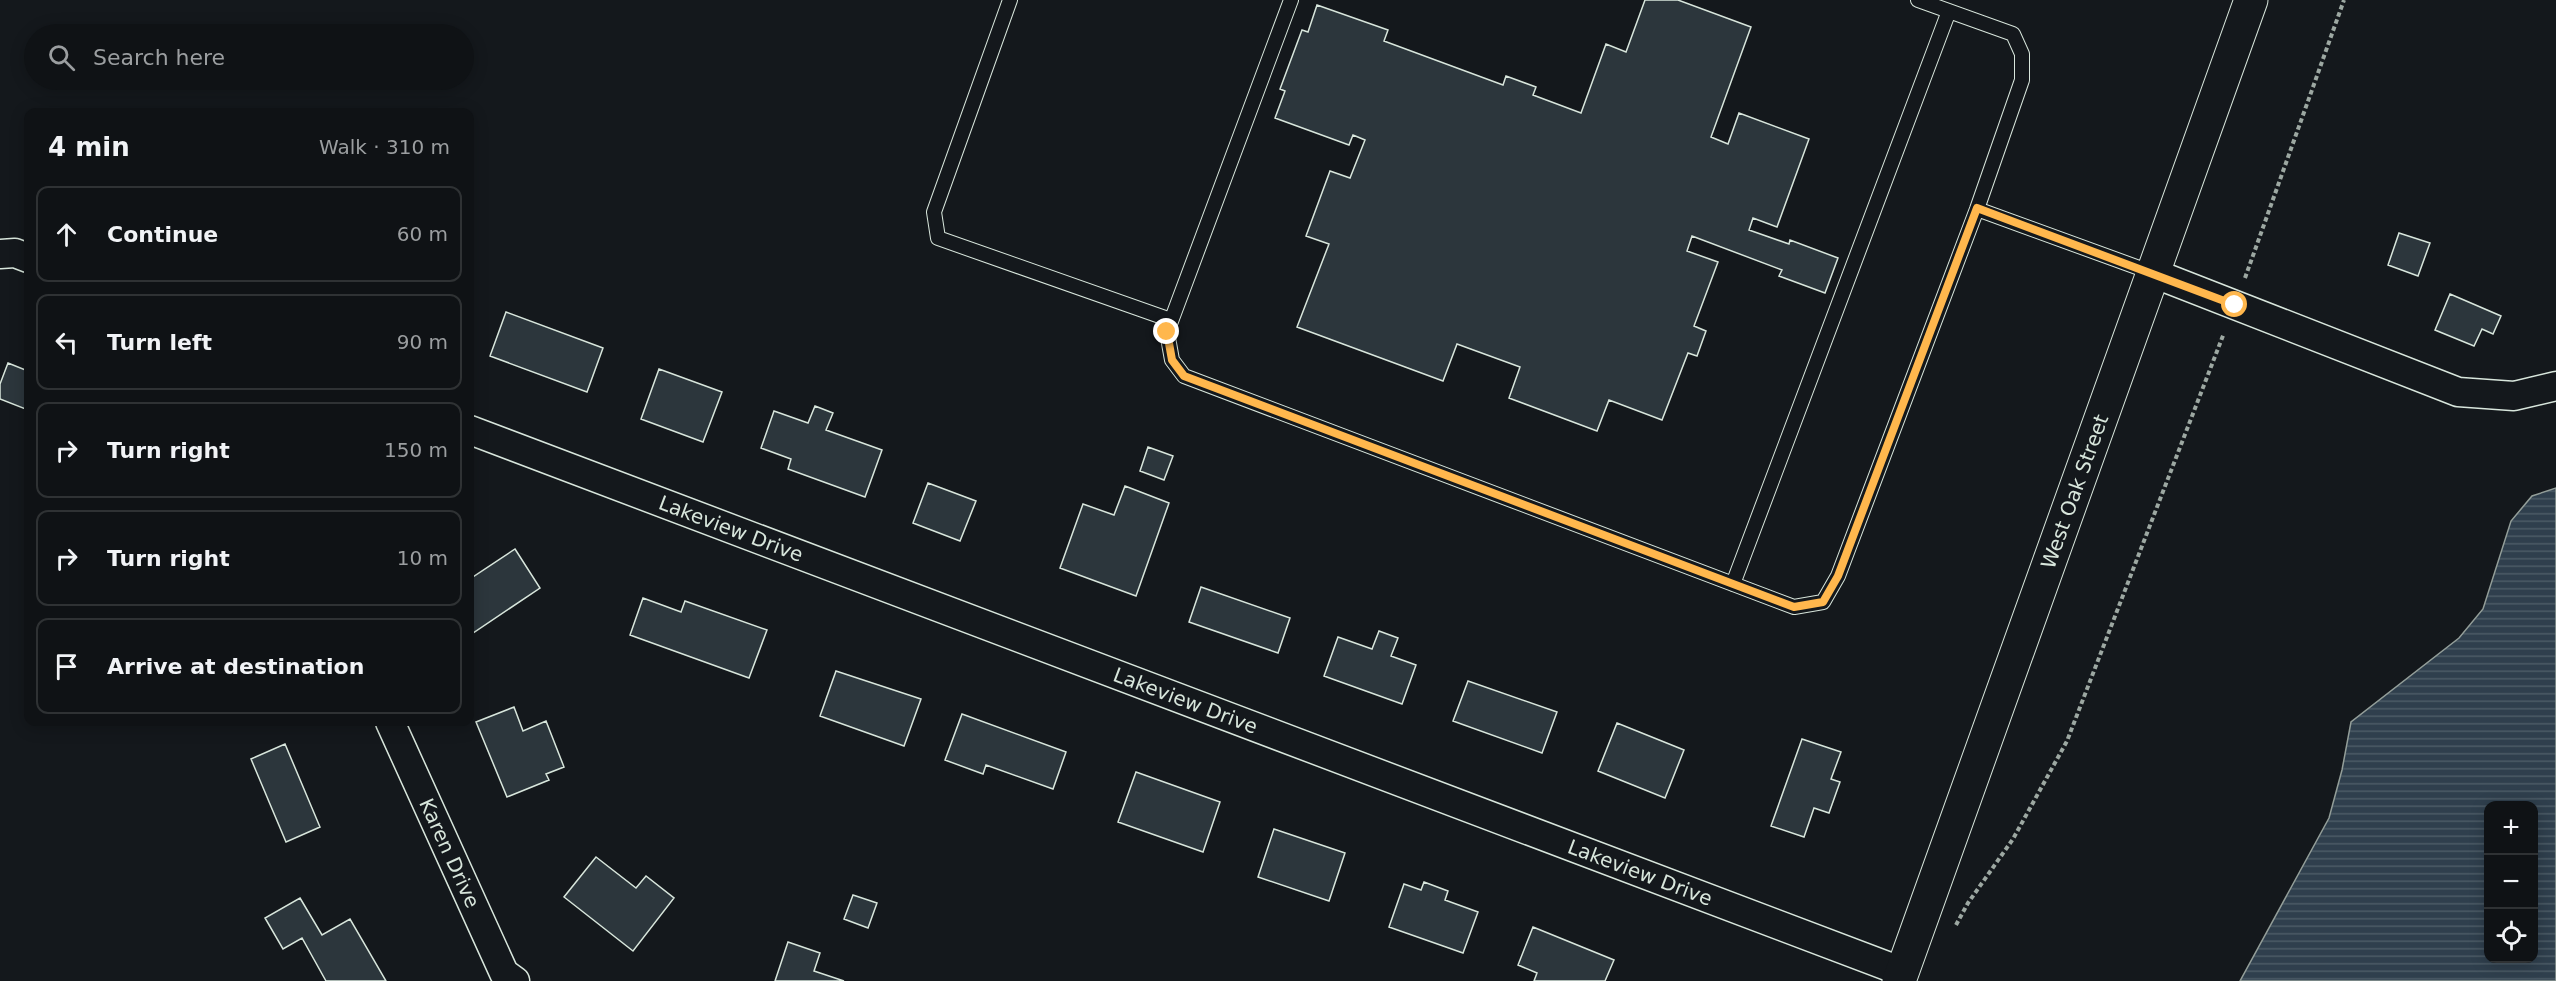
<!DOCTYPE html>
<meta charset="utf-8">
<style>
:root{--surface:#0f1215;--page:#1d2022;--text:#f1f3f6;--muted:#9b9ea0;--line:#2f3234}
body{margin:0;font-family:"DejaVu Sans",sans-serif;background:var(--page);color:var(--text)}
.controls{position:absolute;right:18px;bottom:18px;display:grid;overflow:hidden;border-radius:12px;box-shadow:0 3px 15px #0003}
.controls button{width:54px;height:54px;display:grid;place-items:center;padding:0;border:0;border-bottom:2px solid var(--line);background:var(--surface);color:var(--text);font:30px sans-serif}
.stop{position:absolute;width:18px;height:18px;margin:-14px;border:4px solid #ffb74d;border-radius:50%;background:#fff}
.stop.end{background:#ffb74d;border-color:#fff;box-shadow:0 2px 6px #0008}
.list{margin:0;padding:0;list-style:none}
h2{display:flex;justify-content:space-between;align-items:center;height:78px;margin:0;padding:0 24px;font-size:26px}
h2 small{font-size:20px;font-weight:400;color:var(--muted)}
.list li{display:grid;grid-template-columns:39px 1fr auto;gap:18px;align-items:center;box-sizing:border-box;height:96px;margin:0 12px 12px;padding:0 12px;border:2px solid var(--line);border-radius:12px}
.list b{display:block;font-size:22px;white-space:nowrap}
.list em{font-size:20px;font-style:normal;color:var(--muted)}
.icon{flex:none;width:33px;height:33px;fill:none;stroke:currentColor;stroke-width:2;stroke-linecap:round;stroke-linejoin:round}
.map{position:relative;flex:none;width:2556px;height:981px;overflow:hidden}
.search{position:absolute;background:var(--surface);box-shadow:0 3px 15px #0003;left:24px;top:24px;width:450px;height:66px;display:flex;align-items:center;gap:15px;box-sizing:border-box;padding:0 21px;border-radius:33px;color:var(--muted);font-size:22px}
.panel{position:absolute;background:var(--surface);box-shadow:0 3px 15px #0003;left:24px;top:108px;width:450px;height:618px;border-radius:12px}
.map>svg:first-child{display:block}
.water{fill:url(#water-rules);stroke:#939e99;stroke-width:1.5;fill-rule:evenodd}
.building{fill:#2c363c;stroke:#d8e6dc;stroke-width:1.5}
.lines{fill:none;stroke-linecap:round;stroke-linejoin:round}
.service-casing{stroke:#d8e6dc;stroke-width:16}
.minor-casing{stroke:#d8e6dc;stroke-width:31}
.secondary-casing{stroke:#d8e6dc;stroke-width:35}
.path{stroke:#9da8a2;stroke-width:4;stroke-dasharray:4.5 3;stroke-linecap:butt}
.service{stroke:#14181c;stroke-width:14}
.minor{stroke:#14181c;stroke-width:28}
.secondary{stroke:#14181c;stroke-width:33}
.route{stroke:#ffb74d;stroke-width:8}
.labels{text-anchor:middle;dominant-baseline:central;stroke-width:4.5;stroke-linejoin:round;paint-order:stroke}
.street-label{font-size:20px;fill:#d8e6dc;stroke:#14181c}
</style>
<div class="map">
<svg width="2556" height="981" viewBox="0 0 2556 981">
<defs>
<pattern id="water-rules" width="6" height="5" patternUnits="userSpaceOnUse" patternTransform="scale(1.5)"><rect width="6" height="5" fill="#2f3f4d"/><path d="M0 2.5h6" fill="none" stroke="#4c5b66"/></pattern>
</defs>
<rect width="100%" height="100%" fill="#14181c"/>
<path class="water" d="M 2556,488 L 2556,981 L 2240,981 L 2329,818 L 2342,770 L 2351,722 L 2459,638 L 2483,609 L 2511,521 L 2532,496 ZM 2488,806 L 2534,806 L 2534,958 L 2488,958 Z"/>
<path class="building" d="M 1645,0 L 1678,0 L 1751,27 L 1711,137 L 1728,144 L 1739,113 L 1809,139 L 1777,227 L 1753,218 L 1749,230 L 1789,244 L 1790,240 L 1838,258 L 1825,293 L 1779,276 L 1782,270 L 1692,236 L 1687,251 L 1718,262 L 1694,326 L 1706,331 L 1697,356 L 1688,353 L 1662,420 L 1609,400 L 1597,431 L 1509,398 L 1520,367 L 1457,344 L 1443,381 L 1297,327 L 1329,244 L 1306,236 L 1330,171 L 1350,178 L 1365,140 L 1353,135 L 1349,145 L 1275,118 L 1285,91 L 1280,89 L 1302,30 L 1308,32 L 1317,5 L 1388,30 L 1384,41 L 1503,85 L 1506,76 L 1536,87 L 1533,95 L 1581,113 L 1606,44 L 1626,52 Z
M 2399,233 L 2430,243 L 2418,276 L 2388,265 Z
M 2450,294 L 2501,316 L 2493,334 L 2482,329 L 2474,346 L 2435,330 Z
M 506,312 L 603,348 L 587,392 L 490,356 Z
M 8,363 L 28,371 L 28,410 L 0,399 L 0,384 Z
M 659,369 L 722,392 L 703,442 L 641,419 Z
M 815,406 L 833,413 L 826,430 L 882,450 L 865,497 L 788,469 L 791,459 L 761,448 L 774,411 L 808,423 Z
M 1148,447 L 1173,456 L 1164,480 L 1140,471 Z
M 928,483 L 976,501 L 960,541 L 913,523 Z
M 1125,486 L 1169,503 L 1136,596 L 1060,568 L 1083,504 L 1114,515 Z
M 515,549 L 540,588 L 470,635 L 470,579 Z
M 1201,587 L 1290,618 L 1278,653 L 1189,622 Z
M 643,598 L 681,612 L 685,601 L 767,630 L 749,678 L 630,635 Z
M 1379,631 L 1398,638 L 1391,656 L 1416,665 L 1402,704 L 1324,676 L 1338,637 L 1372,649 Z
M 836,671 L 921,699 L 904,746 L 820,716 Z
M 1468,681 L 1557,712 L 1542,753 L 1453,721 Z
M 514,707 L 523,731 L 546,721 L 564,767 L 546,774 L 549,780 L 507,797 L 476,722 Z
M 962,714 L 1066,752 L 1053,789 L 986,765 L 983,774 L 945,760 Z
M 1617,723 L 1684,750 L 1665,798 L 1598,771 Z
M 1802,739 L 1841,752 L 1831,779 L 1840,782 L 1829,813 L 1814,808 L 1804,837 L 1771,826 Z
M 285,744 L 320,827 L 286,842 L 251,759 Z
M 1136,772 L 1220,802 L 1203,852 L 1118,822 Z
M 1274,829 L 1345,853 L 1329,901 L 1258,877 Z
M 596,857 L 636,888 L 646,876 L 674,898 L 633,951 L 564,897 Z
M 1424,882 L 1448,891 L 1445,900 L 1478,912 L 1463,953 L 1389,927 L 1404,884 L 1421,890 Z
M 853,895 L 877,903 L 868,928 L 844,919 Z
M 300,898 L 322,935 L 350,919 L 386,981 L 326,981 L 302,938 L 283,949 L 265,918 Z
M 1533,927 L 1614,960 L 1605,981 L 1534,981 L 1537,973 L 1518,965 Z
M 788,942 L 820,953 L 814,971 L 844,981 L 775,981 Z"/>
<g class="lines">
<defs>
<path id="service" d="M 1010,0 L 934,212 L 938,238 L 1171,320
M 1291,0 L 1167,332 L 1172,360 L 1184,376 L 1794,607 L 1823,602 L 1838,576 L 1977,209 L 2022,80 L 2022,54 L 2013,34 L 1918,0
M 1977,209 L 2153,273
M 1733,584 L 1949,11"/>
<g id="minor">
<path d="M 0,254 L 15,253 L 28,258"/>
<path d="M 2153,273 L 2458,392 L 2514,396 L 2556,386"/>
<path id="s1" d="M 470,430 L 1903,972"/>
<path id="s2" d="M 390,722 L 504,973 L 515,981"/>
</g>
<g id="secondary">
<path id="s3" d="M 1899,981 L 2251,0"/>
</g>
</defs>
<use href="#service" class="service-casing"/>
<use href="#minor" class="minor-casing"/>
<use href="#secondary" class="secondary-casing"/>
<path class="path" d="M 2245,278 L 2344,0
M 1956,925 L 1968,903 L 2013,839 L 2067,741 L 2224,333"/>
<use href="#service" class="service"/>
<use href="#minor" class="minor"/>
<use href="#secondary" class="secondary"/>
</g>
<g class="lines">
<path class="route" d="M 1167,332 L 1172,360 L 1184,376 L 1794,607 L 1823,602 L 1838,576 L 1977,208 L 2235,305"/>
</g>
<g class="labels">
<g class="street-label">
<text stroke="none"><textPath href="#s3" startOffset="520">West Oak Street</textPath></text>
<text stroke="none"><textPath href="#s1" startOffset="279">Lakeview Drive</textPath></text>
<text stroke="none"><textPath href="#s1" startOffset="765">Lakeview Drive</textPath></text>
<text stroke="none"><textPath href="#s2" startOffset="144">Karen Drive</textPath></text>
<text stroke="none"><textPath href="#s1" startOffset="1251">Lakeview Drive</textPath></text>
</g>
</g>
</svg>
<div class="controls">
<button>+</button>
<button>−</button>
<button><svg class="icon" aria-label="locate" viewBox="0 0 24 24"><circle cx="12" cy="12" r="6"/><path d="M12 2v4M12 18v4M2 12h4M18 12h4"/></svg></button>
</div>
<div class="stop" style="left:2235px;top:305px"></div>
<div class="stop end" style="left:1167px;top:332px"></div>
<div class="search"><svg class="icon" aria-label="search" viewBox="0 0 24 24"><circle cx="10" cy="10" r="6"/><path d="M15 15l6 6"/></svg>Search here</div>
<section class="panel">
<h2>4 min<small>Walk · 310 m</small></h2>
<ul class="list">
<li><svg class="icon" aria-label="ahead" viewBox="0 0 24 24"><path d="M12 20V5M6 11l6-6 6 6"/></svg><div><b>Continue</b></div><em>60 m</em></li>
<li><svg class="icon" aria-label="left" viewBox="0 0 24 24"><path d="M17 20v-9H6M10 6l-5 5 5 5"/></svg><div><b>Turn left</b></div><em>90 m</em></li>
<li><svg class="icon" aria-label="right" viewBox="0 0 24 24"><path d="M7 20v-9h11M14 6l5 5-5 5"/></svg><div><b>Turn right</b></div><em>150 m</em></li>
<li><svg class="icon" aria-label="right" viewBox="0 0 24 24"><path d="M7 20v-9h11M14 6l5 5-5 5"/></svg><div><b>Turn right</b></div><em>10 m</em></li>
<li><svg class="icon" aria-label="arrive" viewBox="0 0 24 24"><path d="M6 21V4h12l-3 4 3 4H6"/></svg><div><b>Arrive at destination</b></div></li>
</ul>
</section>
</div>
